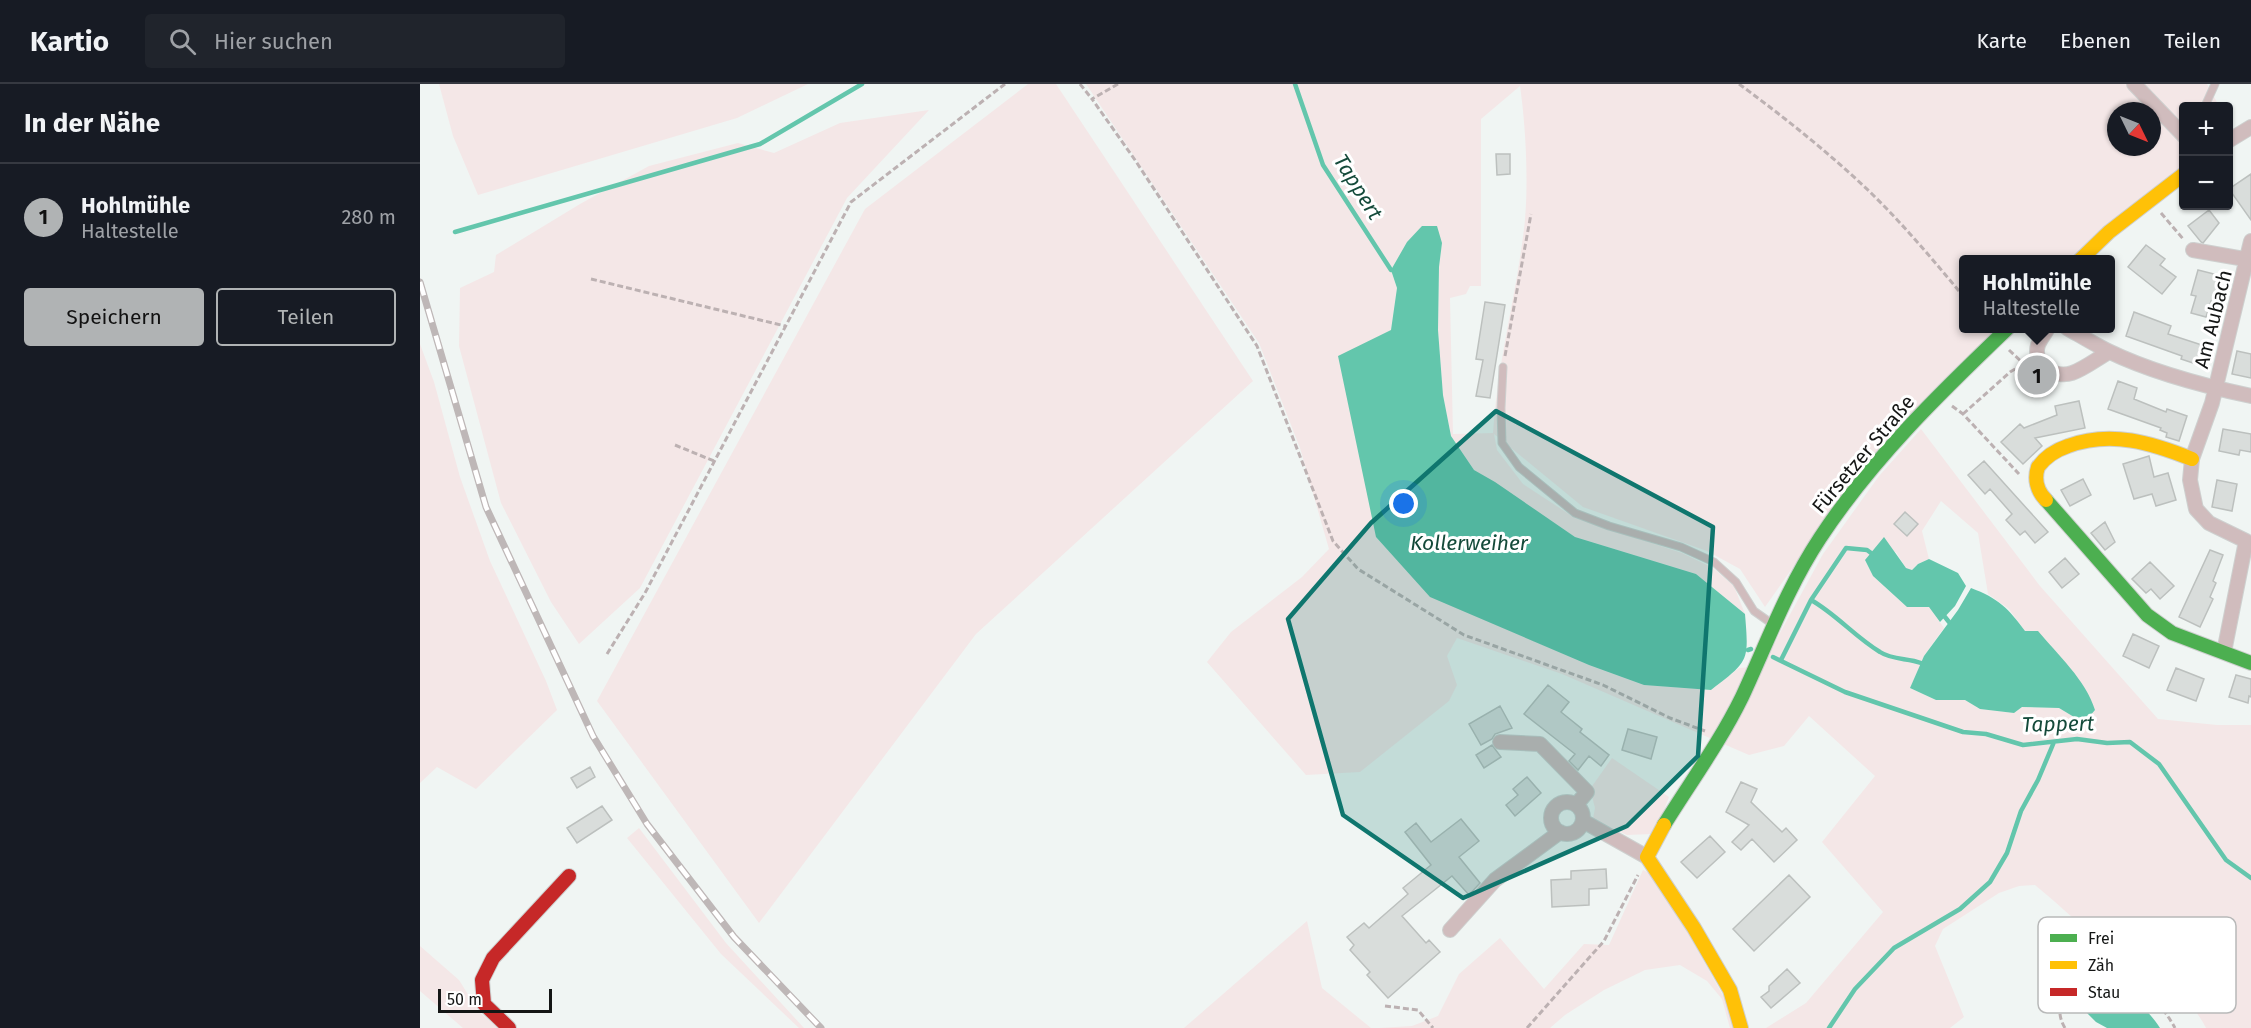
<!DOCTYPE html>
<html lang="de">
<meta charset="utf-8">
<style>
:root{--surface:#171b24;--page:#20242c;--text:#f1f3f6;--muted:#9ea1a6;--line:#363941;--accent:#b0b3b4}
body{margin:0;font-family:"Fira Sans",sans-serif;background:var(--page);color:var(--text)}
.controls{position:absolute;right:18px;top:18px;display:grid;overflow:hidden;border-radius:6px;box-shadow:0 2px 4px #0004}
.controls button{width:54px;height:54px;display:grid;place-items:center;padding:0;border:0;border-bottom:2px solid var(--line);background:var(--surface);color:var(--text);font:30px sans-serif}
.compass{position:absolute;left:1687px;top:18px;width:54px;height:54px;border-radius:50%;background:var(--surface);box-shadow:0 2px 4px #0004;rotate:133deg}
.scale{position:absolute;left:18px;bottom:15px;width:114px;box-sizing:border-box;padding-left:6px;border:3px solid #141615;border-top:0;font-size:16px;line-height:21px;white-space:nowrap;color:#141615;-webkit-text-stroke:4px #fff;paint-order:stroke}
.you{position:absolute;left:984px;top:420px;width:21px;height:21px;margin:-15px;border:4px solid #fff;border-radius:50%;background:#1a73e8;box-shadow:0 0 0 9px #1a73e833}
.badge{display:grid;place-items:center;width:39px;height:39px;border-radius:50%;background:var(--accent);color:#111;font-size:20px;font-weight:700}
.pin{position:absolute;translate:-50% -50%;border:3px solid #fff;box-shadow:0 2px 6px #0006}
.popup{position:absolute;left:1539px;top:171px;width:156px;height:78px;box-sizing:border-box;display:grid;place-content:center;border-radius:6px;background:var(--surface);filter:drop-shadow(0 2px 4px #0005);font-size:20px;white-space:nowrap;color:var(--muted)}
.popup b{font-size:22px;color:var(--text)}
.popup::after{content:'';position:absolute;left:50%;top:100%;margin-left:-12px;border:12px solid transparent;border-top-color:var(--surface)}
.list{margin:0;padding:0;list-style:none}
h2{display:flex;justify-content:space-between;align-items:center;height:78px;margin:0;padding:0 24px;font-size:26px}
h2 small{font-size:20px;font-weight:400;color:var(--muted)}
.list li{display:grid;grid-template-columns:39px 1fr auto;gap:18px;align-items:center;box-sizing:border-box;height:108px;padding:0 24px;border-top:2px solid var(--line)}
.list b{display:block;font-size:22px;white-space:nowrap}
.list p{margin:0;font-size:20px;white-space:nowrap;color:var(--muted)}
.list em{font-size:20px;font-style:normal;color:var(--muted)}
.actions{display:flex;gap:12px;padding:18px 24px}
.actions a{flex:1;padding:14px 0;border:2px solid var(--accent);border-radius:6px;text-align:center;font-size:21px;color:var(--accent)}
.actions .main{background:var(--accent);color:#111}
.icon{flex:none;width:33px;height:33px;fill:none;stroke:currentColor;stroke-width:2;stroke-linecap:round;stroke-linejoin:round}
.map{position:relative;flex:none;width:1831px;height:944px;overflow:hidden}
header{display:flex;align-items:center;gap:36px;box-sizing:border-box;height:84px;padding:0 30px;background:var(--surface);border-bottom:2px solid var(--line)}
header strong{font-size:28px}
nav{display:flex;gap:33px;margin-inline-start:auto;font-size:21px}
.search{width:420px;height:54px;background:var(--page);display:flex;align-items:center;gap:15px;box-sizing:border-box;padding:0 21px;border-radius:6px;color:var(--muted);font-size:22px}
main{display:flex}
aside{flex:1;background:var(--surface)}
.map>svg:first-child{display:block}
.green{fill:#f4e7e7;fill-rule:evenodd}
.water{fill:#63c6ac}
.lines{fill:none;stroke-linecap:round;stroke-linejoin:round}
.stream{stroke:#63c6ac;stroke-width:4.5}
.building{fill:#d9dddb;stroke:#bcc0be;stroke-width:1.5}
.lane-casing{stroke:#ced0cf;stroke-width:9}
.street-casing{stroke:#ced0cf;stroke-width:16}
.fast-casing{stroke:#ced0cf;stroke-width:16}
.slow-casing{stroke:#ced0cf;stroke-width:16}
.jam-casing{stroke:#ced0cf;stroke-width:16}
.path{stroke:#bcb1b2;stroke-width:3;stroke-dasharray:6 3;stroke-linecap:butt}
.lane{stroke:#d0bcbd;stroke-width:7}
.street{stroke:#d0bcbd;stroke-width:14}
.fast{stroke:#4caf50;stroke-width:14}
.slow{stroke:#ffc107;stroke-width:14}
.jam{stroke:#c62828;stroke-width:14}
.rail-casing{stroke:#beb7b7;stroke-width:7}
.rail{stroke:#fff;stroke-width:4.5;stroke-dasharray:14;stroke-linecap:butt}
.marked{fill:#0f766e;fill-opacity:0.2;stroke:#0f766e;stroke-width:4.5;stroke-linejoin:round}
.labels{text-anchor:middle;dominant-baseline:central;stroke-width:6;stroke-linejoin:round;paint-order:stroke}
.street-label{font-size:20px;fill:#141615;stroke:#fff}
.water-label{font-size:21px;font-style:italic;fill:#144a3a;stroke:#fff}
.key{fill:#fff;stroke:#b8b9b9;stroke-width:1.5}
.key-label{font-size:16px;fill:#141615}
</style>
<header>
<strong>Kartio</strong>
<div class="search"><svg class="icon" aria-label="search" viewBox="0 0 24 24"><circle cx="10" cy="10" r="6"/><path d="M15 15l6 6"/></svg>Hier suchen</div>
<nav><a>Karte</a><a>Ebenen</a><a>Teilen</a></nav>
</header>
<main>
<aside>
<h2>In der Nähe<small></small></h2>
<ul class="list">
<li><span class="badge">1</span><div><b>Hohlmühle</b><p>Haltestelle</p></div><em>280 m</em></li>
</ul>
<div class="actions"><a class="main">Speichern</a><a>Teilen</a></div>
</aside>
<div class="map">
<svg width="1831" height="944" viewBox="0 0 1831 944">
<rect width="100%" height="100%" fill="#f0f5f3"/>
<path class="green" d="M 19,0 L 388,0 L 317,34 L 58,111 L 33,52 Z
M 608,0 L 636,0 L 833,297 L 556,550 L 339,839 L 177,617 L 445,125 Z
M 666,0 L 1787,0 L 1799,22 L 1764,22 L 1763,83 L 1651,175 L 1544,176 L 1544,244 L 1578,245 L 1427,407 L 1345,523 L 1320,485 L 1287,467 L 1163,423 L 1074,350 L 1077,366 L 1103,400 L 1155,434 L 1262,469 L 1293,484 L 1314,502 L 1325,530 L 1276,490 L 1155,453 L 1054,386 L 1031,352 L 1023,311 L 1018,246 L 1019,183 L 1022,159 L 971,186 L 977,204 L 971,246 L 956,453 L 1010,512 L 1169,581 L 1224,601 L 1291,606 L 1319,584 L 1342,582 L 1403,470 L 1459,392 L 1501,345 L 1620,502 L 1738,635 L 1797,641 L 1831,641 L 1831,944 L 1786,944 C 1765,903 1732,894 1696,869 C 1668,849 1642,823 1615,801 L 1599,802 L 1579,809 L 1523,845 L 1515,862 L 1544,933 L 1530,944 L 1346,944 L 1386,919 L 1463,828 L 1402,758 L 1455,692 L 1389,632 L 1364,662 L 1329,671 L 1142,590 L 1037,554 L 1027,572 L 1037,601 L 1029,617 L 940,688 L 886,691 L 787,578 L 811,548 L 882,493 L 909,465 L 880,364 L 839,259 ZM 1100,2 C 1106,43 1109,104 1104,145 C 1096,213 1077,280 1073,349 L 1033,350 L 1030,214 L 1046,210 L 1050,202 L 1061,202 L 1061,35 ZM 1696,27 L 1732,27 L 1732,63 L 1696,63 ZM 1521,417 L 1558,449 L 1568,510 L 1589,525 L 1605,547 L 1662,600 L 1675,626 L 1664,639 L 1639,624 L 1602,623 L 1594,629 L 1560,625 L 1545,616 L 1516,616 L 1490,604 L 1504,572 L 1524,544 L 1509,523 L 1487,523 L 1453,492 L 1445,477 L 1476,468 L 1486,484 L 1492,486 L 1498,480 L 1509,475 L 1502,447 Z
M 509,26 L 427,114 L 220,504 L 159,560 L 131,518 L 81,419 L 39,262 L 40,204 L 74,188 L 76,171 L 160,120 L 229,82 L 318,59 L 354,69 L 420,39 Z
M 0,260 L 14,298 L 40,393 L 70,477 L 126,597 L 137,626 L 56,705 L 17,683 L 0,699 Z
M 1192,674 L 1249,713 L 1237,744 L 1232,750 L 1207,751 L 1173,735 L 1175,724 L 1170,705 Z
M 219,744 L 306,859 L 384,944 L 379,944 L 301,870 L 207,754 Z
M 1223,786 L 1237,793 L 1321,944 L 1310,944 L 1302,915 L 1287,897 L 1260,881 L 1225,886 L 1184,906 L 1145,931 L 1130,944 L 959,944 L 992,942 L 1018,932 L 1039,890 L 1080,854 L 1124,905 L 1164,860 L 1189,861 Z
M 887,837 L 902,904 L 951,944 L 764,944 Z
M 0,862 L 39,896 L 59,928 L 78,944 L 43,944 L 0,907 Z"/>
<path class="water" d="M 1002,142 L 1017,142 L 1022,159 L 1019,183 L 1018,246 L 1023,311 L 1031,352 L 1054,386 L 1075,398 L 1155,453 L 1276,490 L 1325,530 C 1329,578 1329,577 1291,606 L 1224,601 L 1169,581 L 1010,513 L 956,453 L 918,272 L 971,246 L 977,204 L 971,186 L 987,158 Z
M 1464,453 L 1486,484 L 1492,486 L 1498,480 L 1509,475 L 1538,489 L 1546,502 L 1535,522 L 1520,538 L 1509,523 L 1487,523 L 1453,492 L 1445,476 Z
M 1551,504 C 1578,514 1589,525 1605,547 L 1618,547 C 1637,570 1666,596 1675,626 L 1664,639 L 1639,624 L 1602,623 L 1594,629 L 1560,625 L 1545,616 L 1516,616 L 1490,604 L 1504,572 L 1538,526 Z
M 1679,907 C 1685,907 1693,906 1699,908 C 1715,913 1731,930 1740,944 L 1687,944 L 1676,938 L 1665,927 L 1671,914 Z"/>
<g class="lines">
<path class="stream" d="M 875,0 L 903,81 L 971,186
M 35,148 L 340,60 L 442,0
M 1391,516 L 1426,464 L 1447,466 L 1451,469
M 1525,533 L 1529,538
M 1328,566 L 1331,565
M 1353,573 L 1425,608 L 1543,648 L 1566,650 L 1603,661 L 1657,655 L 1687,659 L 1710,658 L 1739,680 L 1806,776 L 1831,794
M 1361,576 L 1391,516 C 1416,530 1435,553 1460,568 C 1472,576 1488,574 1501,579
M 1409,944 L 1435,905 L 1474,864 L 1540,825 L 1570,798 L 1587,769 L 1601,727 L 1618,696 L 1634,658"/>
</g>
<path class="building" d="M 1076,70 L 1090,70 L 1090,90 L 1077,91 Z
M 1831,90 L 1831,136 L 1809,105 Z
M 1789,126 L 1799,139 L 1783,159 L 1781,158 L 1768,142 Z
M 1726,161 L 1745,175 L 1740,181 L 1756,193 L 1742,210 L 1708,183 Z
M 1778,186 L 1802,192 L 1796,218 L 1791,217 L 1786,233 L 1771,229 L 1776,212 L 1771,211 Z
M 1065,218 L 1085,221 L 1070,314 L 1056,312 L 1063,276 L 1056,275 Z
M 1714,228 L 1751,242 L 1748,250 L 1791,264 L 1785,283 L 1761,275 L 1762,272 L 1706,252 Z
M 1817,267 L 1831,270 L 1831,294 L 1812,290 Z
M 1698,297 L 1717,304 L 1714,315 L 1746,328 L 1747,325 L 1767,332 L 1759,357 L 1746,353 L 1747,349 L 1740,346 L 1741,344 L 1688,325 Z
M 1659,317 L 1665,344 L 1615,354 L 1622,362 L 1603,380 L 1581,358 L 1600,340 L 1604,344 L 1637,331 L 1635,322 Z
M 1803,345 L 1831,350 L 1831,368 L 1820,366 L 1819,371 L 1799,367 Z
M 1729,372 L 1734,393 L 1748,389 L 1756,416 L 1736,422 L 1732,410 L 1714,415 L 1703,380 Z
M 1564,377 L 1628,448 L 1615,459 L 1605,447 L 1600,451 L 1586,436 L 1592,430 L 1570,405 L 1565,410 L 1548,391 Z
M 1663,395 L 1671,411 L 1650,422 L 1641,406 Z
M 1797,396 L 1817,400 L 1812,427 L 1792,423 Z
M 1485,428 L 1498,440 L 1487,452 L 1474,440 Z
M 1685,438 L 1695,458 L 1685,466 L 1671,449 Z
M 1790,466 L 1803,471 L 1793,497 L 1796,499 L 1790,513 L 1793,515 L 1780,543 L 1759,533 Z
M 1645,474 L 1659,490 L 1642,504 L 1629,488 Z
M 1730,478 L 1754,502 L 1740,515 L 1731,505 L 1726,509 L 1712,495 Z
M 1713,550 L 1739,562 L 1729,584 L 1703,572 Z
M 1756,584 L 1784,595 L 1776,617 L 1747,606 Z
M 1816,591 L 1831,595 L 1831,613 L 1829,612 L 1828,619 L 1809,613 Z
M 1128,601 L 1149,618 L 1141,628 L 1162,645 L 1160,648 L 1189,671 L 1181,682 L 1169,672 L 1158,686 L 1149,677 L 1155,670 L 1104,630 Z
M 1080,622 L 1092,644 L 1075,650 L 1072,655 L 1061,661 L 1049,640 Z
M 1208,645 L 1237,653 L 1231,675 L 1202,666 Z
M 1072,661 L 1081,673 L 1064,684 L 1056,671 Z
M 170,683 L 175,693 L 157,704 L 151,694 Z
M 1107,693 L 1121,709 L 1095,732 L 1086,721 L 1098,711 L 1093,705 Z
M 1321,698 L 1337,705 L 1331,718 L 1362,748 L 1366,744 L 1377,756 L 1354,778 L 1332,755 L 1321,766 L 1312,758 L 1329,741 L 1306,728 Z
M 182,722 L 192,736 L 157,759 L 147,744 Z
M 1041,735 L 1059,757 L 1039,773 L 1060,799 L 1049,811 L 1032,792 L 982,832 L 1006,859 L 1009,856 L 1020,868 L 968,914 L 947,891 L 950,888 L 930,866 L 934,861 L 927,853 L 944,839 L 949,844 L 988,810 L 983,804 L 1011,781 L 985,748 L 996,739 L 1011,758 Z
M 1290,752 L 1305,768 L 1277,794 L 1261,778 Z
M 1186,785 L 1187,804 L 1169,805 L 1169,821 L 1132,823 L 1131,796 L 1151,795 L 1151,787 Z
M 1369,791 L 1390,813 L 1334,867 L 1313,845 Z
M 1367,885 L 1380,899 L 1351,924 L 1341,913 L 1349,907 L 1349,902 Z"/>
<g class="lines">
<defs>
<path id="lane" d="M 1785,22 L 1795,0
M 1083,283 L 1081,324 L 1082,359 L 1099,383 L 1155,429 L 1189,442 L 1261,463 L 1294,478 L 1316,498 L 1334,527 L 1351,539"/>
<path id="street" d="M 1714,0 L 1764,52
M 1808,57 L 1831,43
M 1773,166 L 1831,176
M 1628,244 C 1625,250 1620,255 1618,261 C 1612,280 1635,295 1652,289 C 1664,285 1678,274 1689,268
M 1647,244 C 1661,252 1674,260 1688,267 C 1731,288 1784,302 1831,312
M 1804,568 L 1826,457 L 1789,439 L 1776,425 L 1770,396 L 1772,375 L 1792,319 L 1831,157
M 1080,658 L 1120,660 L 1167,708 L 1156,721
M1131 734a16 16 0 1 1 32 0a16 16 0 1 1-32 0Z
M 1163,737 L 1227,773
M 1030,846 L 1075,796 L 1140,748"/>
<path id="fast" d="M 1626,416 L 1727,531 L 1752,549 L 1831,579
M 1244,741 C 1270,699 1300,658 1322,613 C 1347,559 1367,504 1400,454 C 1452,375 1520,309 1588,244"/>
<path id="slow" d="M 1660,176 L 1689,148 L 1764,90
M 1626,416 C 1617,407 1614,395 1618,383 C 1626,372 1636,366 1648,362 C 1691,346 1732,359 1772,375
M 1244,741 L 1227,773 L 1274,844 L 1310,906 L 1321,944"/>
<path id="jam" d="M 89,944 L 64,920 L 62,896 L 73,874 L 149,792"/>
</defs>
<use href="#lane" class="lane-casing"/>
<use href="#street" class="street-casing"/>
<use href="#fast" class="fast-casing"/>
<use href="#slow" class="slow-casing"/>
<use href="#jam" class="jam-casing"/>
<path class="path" d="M 660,0 L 672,15
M 698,0 L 672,15 L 715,76 L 837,262 L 913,457 L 938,485 L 1044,551 L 1183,601 L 1250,634 L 1285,647
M 1319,0 C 1364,33 1409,69 1449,107 C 1483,140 1514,177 1544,213
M 1741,129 L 1764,156
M 171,195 L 365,242
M 1589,266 L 1606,282
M 1085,272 L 1111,130
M 1532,322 L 1543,330 L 1599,390
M 1543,330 L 1590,288 L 1604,280
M 255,361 L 294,377
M 187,570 L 225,509 L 431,118 L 585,0
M 965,922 L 998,926 L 1013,944
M 1107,944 L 1184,857 L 1218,791
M 1645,944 C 1631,921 1648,901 1667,889 C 1709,894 1734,906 1755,944"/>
<use href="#lane" class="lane"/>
<use href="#street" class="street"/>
<use href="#fast" class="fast"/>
<use href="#slow" class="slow"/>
<use href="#jam" class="jam"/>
<defs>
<path id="rail" d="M 0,198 L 66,423 L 173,652 L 227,740 L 314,853 L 401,944"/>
</defs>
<use href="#rail" class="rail-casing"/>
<use href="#rail" class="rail"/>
</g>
<path class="marked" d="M 1076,327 L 1293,443 L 1278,672 L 1207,742 L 1043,814 L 923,731 L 868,535 L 951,439 Z"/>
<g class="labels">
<g class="street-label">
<text transform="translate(1793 235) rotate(-76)">Am Aubach</text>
<text transform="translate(1443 370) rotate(-50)">Fürsetzer Straße</text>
</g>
<g class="water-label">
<text transform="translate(938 103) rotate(58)">Tappert</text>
<text x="1049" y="459">Kollerweiher</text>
<text transform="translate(1638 640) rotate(-1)">Tappert</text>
</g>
</g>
<rect x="1618" y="833" width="198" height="96" rx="9" class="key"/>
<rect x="1630" y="850" width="27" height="8" fill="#4caf50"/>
<rect x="1630" y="877" width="27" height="8" fill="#ffc107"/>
<rect x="1630" y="904" width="27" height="8" fill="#c62828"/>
<g class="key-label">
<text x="1668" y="860">Frei</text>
<text x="1668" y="887">Zäh</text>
<text x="1668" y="914">Stau</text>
</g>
</svg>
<div class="controls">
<button>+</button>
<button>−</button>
</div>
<svg class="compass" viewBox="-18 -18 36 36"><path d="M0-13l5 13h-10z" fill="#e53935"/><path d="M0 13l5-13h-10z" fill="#9ea1a6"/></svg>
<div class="scale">50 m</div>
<div class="you"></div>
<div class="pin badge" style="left:1617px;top:291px">1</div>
<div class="popup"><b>Hohlmühle</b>Haltestelle</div>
</div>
</main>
